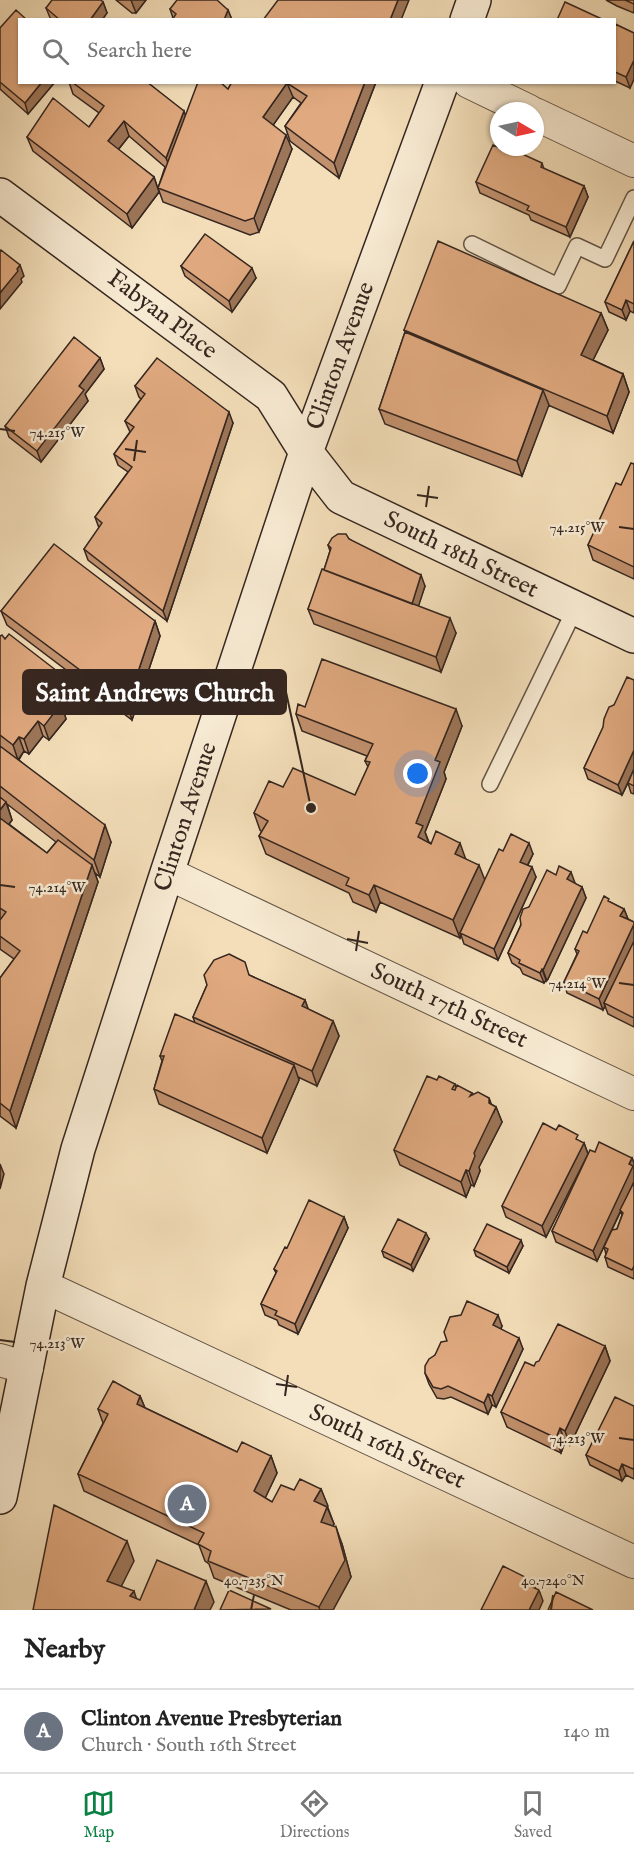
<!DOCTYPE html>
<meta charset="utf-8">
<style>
:root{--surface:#fff;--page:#f2f2f2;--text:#222;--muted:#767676;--line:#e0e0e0;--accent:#0b8043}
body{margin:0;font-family:"IM FELL English",serif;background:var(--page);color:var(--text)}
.compass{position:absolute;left:490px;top:102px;width:54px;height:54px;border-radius:50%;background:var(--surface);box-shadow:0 2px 4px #0004;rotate:99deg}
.you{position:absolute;left:418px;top:774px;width:21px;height:21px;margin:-15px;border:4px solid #fff;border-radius:50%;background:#1a73e8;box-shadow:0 0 0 9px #1a73e833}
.badge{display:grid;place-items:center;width:39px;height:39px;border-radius:50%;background:var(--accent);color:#fff;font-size:20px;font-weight:700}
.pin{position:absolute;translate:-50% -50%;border:3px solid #fff;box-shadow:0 2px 6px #0006}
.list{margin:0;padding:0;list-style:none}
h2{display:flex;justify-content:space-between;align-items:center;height:78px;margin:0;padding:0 24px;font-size:26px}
h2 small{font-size:20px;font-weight:400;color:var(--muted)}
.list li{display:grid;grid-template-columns:39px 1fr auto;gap:18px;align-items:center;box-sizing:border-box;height:84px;padding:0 24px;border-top:2px solid var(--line)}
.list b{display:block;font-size:22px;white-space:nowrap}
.list p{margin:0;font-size:20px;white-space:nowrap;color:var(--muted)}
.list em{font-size:20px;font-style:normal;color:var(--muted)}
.icon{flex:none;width:33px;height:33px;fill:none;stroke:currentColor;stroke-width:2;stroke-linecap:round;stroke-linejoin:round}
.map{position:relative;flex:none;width:634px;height:1610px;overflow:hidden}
.search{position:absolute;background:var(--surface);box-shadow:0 2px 4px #0004;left:18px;right:18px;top:18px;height:66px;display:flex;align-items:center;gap:15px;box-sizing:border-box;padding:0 21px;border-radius:0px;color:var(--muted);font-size:22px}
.sheet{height:162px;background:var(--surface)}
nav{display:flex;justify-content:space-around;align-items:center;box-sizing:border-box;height:84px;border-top:2px solid var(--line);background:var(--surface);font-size:16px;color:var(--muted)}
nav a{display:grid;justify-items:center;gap:3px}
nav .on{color:var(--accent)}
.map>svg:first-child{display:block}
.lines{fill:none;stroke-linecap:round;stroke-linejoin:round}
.lane-casing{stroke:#645446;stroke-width:18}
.street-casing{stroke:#645446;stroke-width:34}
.secondary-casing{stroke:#35261f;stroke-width:36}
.lane{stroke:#f7ead2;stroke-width:15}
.street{stroke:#f7ead2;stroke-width:32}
.secondary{stroke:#f7ead2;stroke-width:33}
.wall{fill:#c1916d;stroke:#35261f;stroke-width:1.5;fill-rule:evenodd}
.shaded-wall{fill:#9d7659;stroke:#35261f;stroke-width:1.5}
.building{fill:#e0a97f;stroke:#35261f;stroke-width:1.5}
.ticks{fill:none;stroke:#35261f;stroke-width:2}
.labels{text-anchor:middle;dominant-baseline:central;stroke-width:5;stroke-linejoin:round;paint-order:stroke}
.street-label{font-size:24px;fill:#35261f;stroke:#f7ead2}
.ticks-label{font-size:15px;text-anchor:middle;fill:#35261f;stroke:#f7ead2;stroke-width:5;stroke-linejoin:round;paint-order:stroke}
.leader{fill:none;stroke:#35261f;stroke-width:2}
.callout-dot{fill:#35261f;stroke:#f7ead2;stroke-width:2}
.callout{fill:#35261f;stroke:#35261f;stroke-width:2}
.callout-label{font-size:26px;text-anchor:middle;font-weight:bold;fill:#fff}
</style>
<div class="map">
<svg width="634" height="1610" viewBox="0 0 634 1610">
<rect width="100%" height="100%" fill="#f3deb9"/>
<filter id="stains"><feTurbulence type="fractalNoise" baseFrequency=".00333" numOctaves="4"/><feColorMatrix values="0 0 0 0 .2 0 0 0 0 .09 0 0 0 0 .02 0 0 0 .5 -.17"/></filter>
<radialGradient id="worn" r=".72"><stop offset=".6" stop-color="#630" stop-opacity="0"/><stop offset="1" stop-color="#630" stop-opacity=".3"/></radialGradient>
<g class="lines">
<defs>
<path id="lane" d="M 472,244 L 558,286 L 577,246 L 605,259 L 634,198
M 490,784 L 575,609"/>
<path id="street" d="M 469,82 L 529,111
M 535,114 L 634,161
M 167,873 L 634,1094
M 43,1286 L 634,1562
M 0,1360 L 27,1368"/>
<path id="secondary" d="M 467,20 L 474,0
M 0,195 L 271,396 L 306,452 L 341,497 L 634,636
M 0,1497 L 43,1286 L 78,1149 L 167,873 L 306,452 L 442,82"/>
</defs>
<use href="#lane" class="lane-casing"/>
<use href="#street" class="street-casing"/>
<use href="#secondary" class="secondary-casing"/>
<use href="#lane" class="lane"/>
<use href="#street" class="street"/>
<use href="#secondary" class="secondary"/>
</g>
<path class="wall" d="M 116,0 L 146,0 L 136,13 L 132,13 Z
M 606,0 L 634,0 L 634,13 L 617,6 Z
M 103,2 L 107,13 L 102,20 L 51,20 L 46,8 Z
M 170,9 L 228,10 L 232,20 L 172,20 L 173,18 Z
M 615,24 L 634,33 L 634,79 L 630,88 L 615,81 Z
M 0,28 L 20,82 L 55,82 L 28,114 L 0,89 Z
M 69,82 L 147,82 L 185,115 L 228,89 L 232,82 L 376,82 L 339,178 L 290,141 L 285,126 L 301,103 L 293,97 L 273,125 L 292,149 L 259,232 L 250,235 L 163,202 L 158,188 L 165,167 L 129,136 L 118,150 L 154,177 L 159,192 L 132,228 L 33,151 L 27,137 L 89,127 L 99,113 L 73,94 Z
M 517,155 L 542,163 L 544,169 L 584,186 L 588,197 L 570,237 L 531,220 L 529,215 L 480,193 L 476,182 Z
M 634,241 L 634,313 L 630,311 L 626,320 L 609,312 L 605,302 Z
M 181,266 L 256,278 L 232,312 L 185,276 Z
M 601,313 L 608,330 L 593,360 L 623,374 L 629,392 L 613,433 L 548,405 L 522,476 L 385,424 L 379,409 L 405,332 L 404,330 Z
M 100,358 L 104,369 L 85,394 L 88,401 L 41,462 L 9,437 L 5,426 Z
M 135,386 L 233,423 L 167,621 L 88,560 L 84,549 L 99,528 L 95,517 L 128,472 L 118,465 L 114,454 L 130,432 L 125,421 L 141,399 L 139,397 Z
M 634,464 L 634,579 L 593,560 L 588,545 L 621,485 Z
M 349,539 L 425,586 L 418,606 L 456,633 L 441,672 L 314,624 L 308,609 L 324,570 L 330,551 L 328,545 Z
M 1,611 L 155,621 L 160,636 L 132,720 L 7,625 Z
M 0,636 L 70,681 L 75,695 L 63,709 L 66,719 L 49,740 L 43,736 L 29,754 L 24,751 L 19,760 L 111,842 L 100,877 L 95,873 L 98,882 L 16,1128 L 0,1116 L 0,978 L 14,959 L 0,949 ZM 7,804 L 56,842 L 47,853 L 9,824 L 12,820 Z
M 634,680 L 634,794 L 631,793 L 628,783 L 622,795 L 588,779 L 584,768 L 614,705 Z
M 305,707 L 462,726 L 444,772 L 446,779 L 425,832 L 429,842 L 466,859 L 485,880 L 503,851 L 533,854 L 528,865 L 536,877 L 498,960 L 464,944 L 461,935 L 460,938 L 380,902 L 376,912 L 353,902 L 349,893 L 266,854 L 259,836 L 262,832 L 260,830 L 254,813 L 283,787 L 355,795 L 368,767 L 365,761 L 367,756 L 302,731 L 296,714 Z
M 556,875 L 582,887 L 586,898 L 547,981 L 546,980 L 544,983 L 523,974 L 520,968 L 512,963 L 508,953 L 529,907 Z
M 610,902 L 624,909 L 628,919 L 634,922 L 634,1027 L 608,1014 L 605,1006 L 603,1010 L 567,993 L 564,982 L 577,954 L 575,949 Z
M 249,975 L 305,1000 L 308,1009 L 333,1021 L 339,1036 L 317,1086 L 298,1077 L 299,1080 L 267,1153 L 159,1104 L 154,1089 L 162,1061 L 160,1056 L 195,1023 L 193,1017 L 207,985 Z
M 437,1080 L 455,1084 L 456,1087 L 472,1093 L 473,1094 L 489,1098 L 491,1104 L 496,1107 L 502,1122 L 479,1167 L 480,1171 L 474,1186 L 471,1185 L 466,1197 L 400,1165 L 394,1150 Z
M 584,1143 L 588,1154 L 546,1237 L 506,1217 L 502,1206 Z
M 595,1152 L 632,1158 L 634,1163 L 634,1279 L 608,1267 L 605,1257 L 606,1254 L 604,1247 L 617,1229 L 622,1215 L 621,1211 L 597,1261 L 556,1242 L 552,1231 Z
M 344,1217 L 348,1228 L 298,1334 L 279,1325 L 277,1320 L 265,1315 L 261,1304 L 276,1273 L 274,1269 L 287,1248 Z
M 429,1239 L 413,1271 L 384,1257 L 382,1251 Z
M 523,1246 L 509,1273 L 476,1256 L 474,1250 Z
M 502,1326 L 501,1329 L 523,1349 L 496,1407 L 492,1405 L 488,1414 L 451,1397 L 444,1399 L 437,1398 L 429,1384 L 425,1373 L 435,1355 Z
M 605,1346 L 610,1361 L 570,1445 L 565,1442 L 561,1453 L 507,1427 L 501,1412 L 534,1366 Z
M 140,1396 L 145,1408 L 237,1452 L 271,1456 L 277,1473 L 265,1498 L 272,1502 L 294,1490 L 321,1489 L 334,1524 L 333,1526 L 342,1544 L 351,1577 L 333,1610 L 291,1610 L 214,1578 L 209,1564 L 205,1561 L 199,1545 L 84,1491 L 78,1474 L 103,1423 L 98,1409 Z
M 634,1406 L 634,1479 L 626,1475 L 622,1481 L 590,1465 L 586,1455 Z"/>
<path class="shaded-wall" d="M 131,0 L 146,0 L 136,13 Z
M 398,0 L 409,0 L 401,20 L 390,20 Z
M 103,2 L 107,13 L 102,20 L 90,20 Z
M 228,10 L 232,20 L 224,20 Z
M 634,60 L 634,79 L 630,88 L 626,77 Z
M 42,82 L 55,82 L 28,114 L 25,103 Z
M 365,82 L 376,82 L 339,178 L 334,163 Z
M 287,83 L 293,97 L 269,131 L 263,117 Z
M 184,111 L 189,126 L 172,173 L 166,158 Z
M 124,121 L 129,136 L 113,156 L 108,141 Z
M 286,135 L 292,149 L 259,232 L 254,218 Z
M 154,177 L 159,192 L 132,228 L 127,214 Z
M 584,186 L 588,197 L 570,237 L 566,227 Z
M 20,265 L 24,276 L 21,279 L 22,282 L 0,309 L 0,293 Z
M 252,268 L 256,278 L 232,312 L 229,301 Z
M 626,300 L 630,311 L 626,320 L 622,310 Z
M 601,313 L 608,330 L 587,372 L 581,355 Z
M 100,358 L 104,369 L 85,394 L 88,401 L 41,462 L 37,451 L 79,386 Z
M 623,374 L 629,392 L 613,433 L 607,416 Z
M 543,390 L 549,405 L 522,476 L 517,461 Z
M 229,412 L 233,423 L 167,621 L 163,611 Z
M 421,575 L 425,586 L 415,617 L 411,606 Z
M 450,618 L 456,633 L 441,672 L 436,657 Z
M 155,621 L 160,636 L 132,720 L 127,705 Z
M 70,681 L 75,695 L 63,709 L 66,719 L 49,740 L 44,726 L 54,699 Z
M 456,709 L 462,726 L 444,772 L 446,779 L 425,832 L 429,844 L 418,837 L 416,823 L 435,760 Z
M 38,721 L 43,736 L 29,754 L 24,739 Z
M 19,737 L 24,751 L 18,760 L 13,745 Z
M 634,750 L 634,769 L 622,795 L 618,785 Z
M 6,802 L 12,820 L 3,832 L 0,825 L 0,810 Z
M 105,825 L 111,842 L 100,877 L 94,860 Z
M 460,843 L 466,860 L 455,854 Z
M 529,843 L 533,854 L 524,872 L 520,862 Z
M 92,865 L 98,882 L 16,1128 L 10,1111 Z
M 479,865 L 486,883 L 460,933 L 461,935 L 460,938 L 453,920 Z
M 532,867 L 536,877 L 498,960 L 494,949 Z
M 571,872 L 575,883 L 571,890 L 567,879 Z
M 374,885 L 380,902 L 376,912 L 369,895 Z
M 582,887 L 586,898 L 547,981 L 543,970 Z
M 624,909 L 628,919 L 620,916 Z
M 634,924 L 634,943 L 604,1003 L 605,1006 L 603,1010 L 599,999 Z
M 542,969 L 546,980 L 544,983 L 540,973 Z
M 305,1000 L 310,1014 L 302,1006 Z
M 333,1021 L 339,1036 L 317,1086 L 312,1071 Z
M 294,1065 L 299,1080 L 267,1153 L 262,1138 Z
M 489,1098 L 494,1112 L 496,1107 L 502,1122 L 479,1167 L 480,1171 L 474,1186 L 469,1171 L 489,1103 Z
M 584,1143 L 588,1154 L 546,1237 L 542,1226 Z
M 632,1158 L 634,1163 L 634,1182 L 597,1261 L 593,1251 Z
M 0,1164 L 4,1174 L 0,1189 Z
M 466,1170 L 471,1185 L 466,1197 L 461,1182 Z
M 344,1217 L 348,1228 L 298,1334 L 295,1324 Z
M 426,1233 L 429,1239 L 413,1271 L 411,1265 Z
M 521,1240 L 523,1246 L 509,1273 L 507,1267 Z
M 498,1315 L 502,1326 L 497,1336 L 493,1325 Z
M 519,1338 L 523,1349 L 496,1407 L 492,1396 Z
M 605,1346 L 610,1361 L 570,1445 L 565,1431 Z
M 488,1394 L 492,1405 L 488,1414 L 484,1403 Z
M 140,1396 L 147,1413 L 137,1404 Z
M 560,1428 L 565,1442 L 561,1453 L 556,1438 Z
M 271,1456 L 277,1473 L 260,1509 L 254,1491 Z
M 622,1464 L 626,1475 L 622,1481 L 619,1471 Z
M 321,1489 L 328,1506 L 320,1518 L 314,1501 Z
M 327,1507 L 334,1524 L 327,1539 L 321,1522 Z
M 336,1527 L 342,1544 L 351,1577 L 333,1610 L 320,1610 L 319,1607 Z
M 127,1541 L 134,1561 L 114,1601 L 107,1581 Z
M 206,1581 L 214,1602 L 210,1610 L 194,1610 Z
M 533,1581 L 537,1592 L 530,1586 Z
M 539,1590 L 543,1601 L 539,1610 L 529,1610 Z
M 134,1591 L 140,1610 L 130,1596 Z"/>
<path class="building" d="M 52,0 L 101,0 L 103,2 L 90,20 L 60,20 L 46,8 Z
M 177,0 L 217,0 L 228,10 L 224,20 L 172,20 L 176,14 L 170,9 Z
M 278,0 L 398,0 L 390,20 L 263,20 Z
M 625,0 L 634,0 L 634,4 Z
M 565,2 L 604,20 L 557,20 Z
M 16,10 L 27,20 L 20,20 L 20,82 L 42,82 L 25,103 L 0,82 L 0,28 Z
M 615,24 L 634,33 L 634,60 L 626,77 L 615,72 Z
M 72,82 L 147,82 L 184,111 L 166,158 L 124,121 L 108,141 L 154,177 L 127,214 L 27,137 L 53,98 L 89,127 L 104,106 Z
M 198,82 L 220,82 L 228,89 L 232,82 L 365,82 L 334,163 L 285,126 L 307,96 L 287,83 L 263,117 L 286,135 L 254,218 L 245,221 L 158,188 Z
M 493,145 L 517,155 L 518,152 L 542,163 L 541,167 L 584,186 L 566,227 L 527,210 L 529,206 L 476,182 Z
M 205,234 L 252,268 L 229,301 L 181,266 Z
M 438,241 L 601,313 L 581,355 L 623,374 L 607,416 L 404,330 Z
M 634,241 L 634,304 L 626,300 L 622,310 L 605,302 Z
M 1,250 L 20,265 L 17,269 L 18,271 L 0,293 L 0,252 Z
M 405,332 L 543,390 L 517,461 L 379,409 Z
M 74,337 L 100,358 L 79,386 L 84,390 L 37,451 L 5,426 Z
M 157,358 L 229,412 L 163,611 L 84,549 L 102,523 L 95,517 L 132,467 L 114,454 L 134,427 L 125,421 L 145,394 L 135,386 Z
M 631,463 L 634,464 L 634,567 L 588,545 L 616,483 L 621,485 Z
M 338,534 L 346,534 L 349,539 L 421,575 L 412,604 L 324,570 L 331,548 L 328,545 L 332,538 Z
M 54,544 L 155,621 L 127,705 L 1,611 Z
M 322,569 L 450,618 L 436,657 L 308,609 Z
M 9,634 L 70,681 L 54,699 L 61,704 L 44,726 L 38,721 L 24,739 L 19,737 L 13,745 L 0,735 L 0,636 L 2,635 L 5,639 Z
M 322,659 L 456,709 L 435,760 L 440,762 L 416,823 L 423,826 L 418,837 L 431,844 L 436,831 L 460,843 L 455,854 L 479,865 L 453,920 L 374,885 L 369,895 L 346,885 L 349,878 L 259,836 L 268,821 L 254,813 L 269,781 L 283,787 L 293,768 L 355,795 L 370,762 L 365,761 L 373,744 L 296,714 L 298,704 L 305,707 Z
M 627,677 L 634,680 L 634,750 L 618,785 L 584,768 L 603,727 L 604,719 L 609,707 L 614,705 Z
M 0,746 L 105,825 L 94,860 L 0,786 Z
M 634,769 L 634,786 L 628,783 Z
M 0,797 L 6,802 L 0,810 Z
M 0,818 L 47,853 L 58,840 L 92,865 L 10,1111 L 0,1103 L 0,978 L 20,951 L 0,936 L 0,920 L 6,912 L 0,908 Z
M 511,834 L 529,843 L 520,862 L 532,867 L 494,949 L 460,933 L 499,849 L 503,851 Z
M 559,866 L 571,872 L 567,879 L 582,887 L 543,970 L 542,969 L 540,973 L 519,963 L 520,960 L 508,953 L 521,925 L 520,918 L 523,909 L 529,907 L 547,870 L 556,875 Z
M 604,896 L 609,899 L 608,901 L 624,909 L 620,916 L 634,922 L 634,924 L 599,999 L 564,982 L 579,951 L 575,949 L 583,931 L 587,933 Z
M 634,941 L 634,1018 L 604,1003 Z
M 229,954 L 245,962 L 249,975 L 305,1000 L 302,1006 L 333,1021 L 312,1071 L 193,1017 L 207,985 L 204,975 L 214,960 Z
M 175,1014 L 294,1065 L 262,1138 L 154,1089 L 164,1056 L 160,1056 Z
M 427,1076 L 437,1080 L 439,1076 L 455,1084 L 452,1089 L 455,1090 L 457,1085 L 472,1093 L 470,1096 L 478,1092 L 489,1098 L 489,1103 L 496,1107 L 474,1153 L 475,1156 L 469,1171 L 466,1170 L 461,1182 L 394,1150 Z
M 543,1123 L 556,1130 L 559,1125 L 578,1135 L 576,1139 L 584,1143 L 542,1226 L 502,1206 Z
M 599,1142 L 632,1158 L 629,1164 L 633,1166 L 593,1251 L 552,1231 L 590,1150 L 595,1152 Z
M 634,1182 L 634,1266 L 632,1270 L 605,1257 L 608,1249 L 604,1247 L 612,1230 L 617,1229 L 623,1213 L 620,1210 Z
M 309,1200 L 344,1217 L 295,1324 L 275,1315 L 277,1311 L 261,1304 L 277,1271 L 274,1269 L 285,1247 L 287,1248 Z
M 398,1219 L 426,1233 L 411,1265 L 382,1251 Z
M 487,1224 L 521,1240 L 507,1267 L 474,1250 Z
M 467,1301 L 498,1315 L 493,1325 L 519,1338 L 492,1396 L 488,1394 L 484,1403 L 448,1386 L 441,1389 L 433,1387 L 425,1373 L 425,1366 L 429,1359 L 435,1355 L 441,1342 L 447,1341 L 444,1332 L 450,1317 L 461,1315 Z
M 558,1324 L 605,1346 L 565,1431 L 560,1428 L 556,1438 L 501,1412 L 525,1362 L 534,1366 L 536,1362 L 539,1361 Z
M 113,1381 L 140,1396 L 137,1404 L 237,1452 L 242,1442 L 271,1456 L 254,1491 L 272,1502 L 281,1485 L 294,1490 L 300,1479 L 321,1489 L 314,1501 L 327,1507 L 321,1522 L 336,1527 L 345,1560 L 319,1607 L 208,1561 L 211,1551 L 198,1544 L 204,1533 L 78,1474 L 108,1414 L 98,1409 Z
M 615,1397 L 634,1406 L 634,1467 L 633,1469 L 622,1464 L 619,1471 L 586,1455 Z
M 54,1505 L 127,1541 L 107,1581 L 134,1591 L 130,1596 L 140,1600 L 157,1560 L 206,1581 L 194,1610 L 33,1610 Z
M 503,1566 L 533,1581 L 530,1586 L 539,1590 L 529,1610 L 481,1610 Z
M 229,1590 L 271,1609 L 220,1610 Z
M 556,1592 L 593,1610 L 548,1610 Z"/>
<path class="ticks" d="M 0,429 L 15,431M 125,449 L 146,452M 134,461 L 137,440M 417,495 L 438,498M 426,507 L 429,486M 619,527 L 634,529M 0,885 L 15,887M 347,939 L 368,943M 356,951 L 359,931M 619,983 L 634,985M 0,1340 L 15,1342M 276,1384 L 297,1387M 285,1396 L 288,1375M 619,1438 L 634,1440M 251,1610 L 254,1595M 551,1610 L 553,1595"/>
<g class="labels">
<g class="street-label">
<text transform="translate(162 315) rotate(37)">Fabyan Place</text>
<text transform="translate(341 356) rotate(-70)">Clinton Avenue</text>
<text transform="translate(461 555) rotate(26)">South 18th Street</text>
<text transform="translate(186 817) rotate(-72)">Clinton Avenue</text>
<text transform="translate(449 1006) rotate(25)">South 17th Street</text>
<text transform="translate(387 1447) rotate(25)">South 16th Street</text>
</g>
</g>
<g class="ticks-label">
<text x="57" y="437">74.215°W</text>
<text x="577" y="532">74.215°W</text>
<text x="57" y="892">74.214°W</text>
<text x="577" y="988">74.214°W</text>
<text x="57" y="1348">74.213°W</text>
<text x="577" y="1443">74.213°W</text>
<text x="254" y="1585">40.7235°N</text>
<text x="553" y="1585">40.7240°N</text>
</g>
<path class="leader" d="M311 808L286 692"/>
<circle class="callout-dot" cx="311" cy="808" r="6"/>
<rect class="callout" x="23" y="670" width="263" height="44" rx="6"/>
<g class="callout-label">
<text x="155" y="701">Saint Andrews Church</text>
</g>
<rect width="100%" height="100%" filter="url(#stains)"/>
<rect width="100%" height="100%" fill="url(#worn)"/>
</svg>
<svg class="compass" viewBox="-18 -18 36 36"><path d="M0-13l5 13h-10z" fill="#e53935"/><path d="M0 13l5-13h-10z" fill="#767676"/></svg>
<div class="you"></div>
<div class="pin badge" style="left:187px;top:1504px;background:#6b7280">A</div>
<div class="search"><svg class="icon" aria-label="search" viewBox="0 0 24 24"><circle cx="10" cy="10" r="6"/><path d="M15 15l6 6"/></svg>Search here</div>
</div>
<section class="sheet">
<h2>Nearby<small></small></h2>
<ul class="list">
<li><span class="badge" style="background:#6b7280">A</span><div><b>Clinton Avenue Presbyterian</b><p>Church · South 16th Street</p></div><em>140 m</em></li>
</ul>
</section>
<nav>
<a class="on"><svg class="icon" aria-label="map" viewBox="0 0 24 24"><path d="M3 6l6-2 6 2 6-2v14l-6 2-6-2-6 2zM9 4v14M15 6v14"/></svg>Map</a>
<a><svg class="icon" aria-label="directions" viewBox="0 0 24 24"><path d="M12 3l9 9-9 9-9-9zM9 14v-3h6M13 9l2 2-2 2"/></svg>Directions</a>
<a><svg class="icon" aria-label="saved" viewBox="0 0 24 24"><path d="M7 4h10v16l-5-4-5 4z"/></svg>Saved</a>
</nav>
